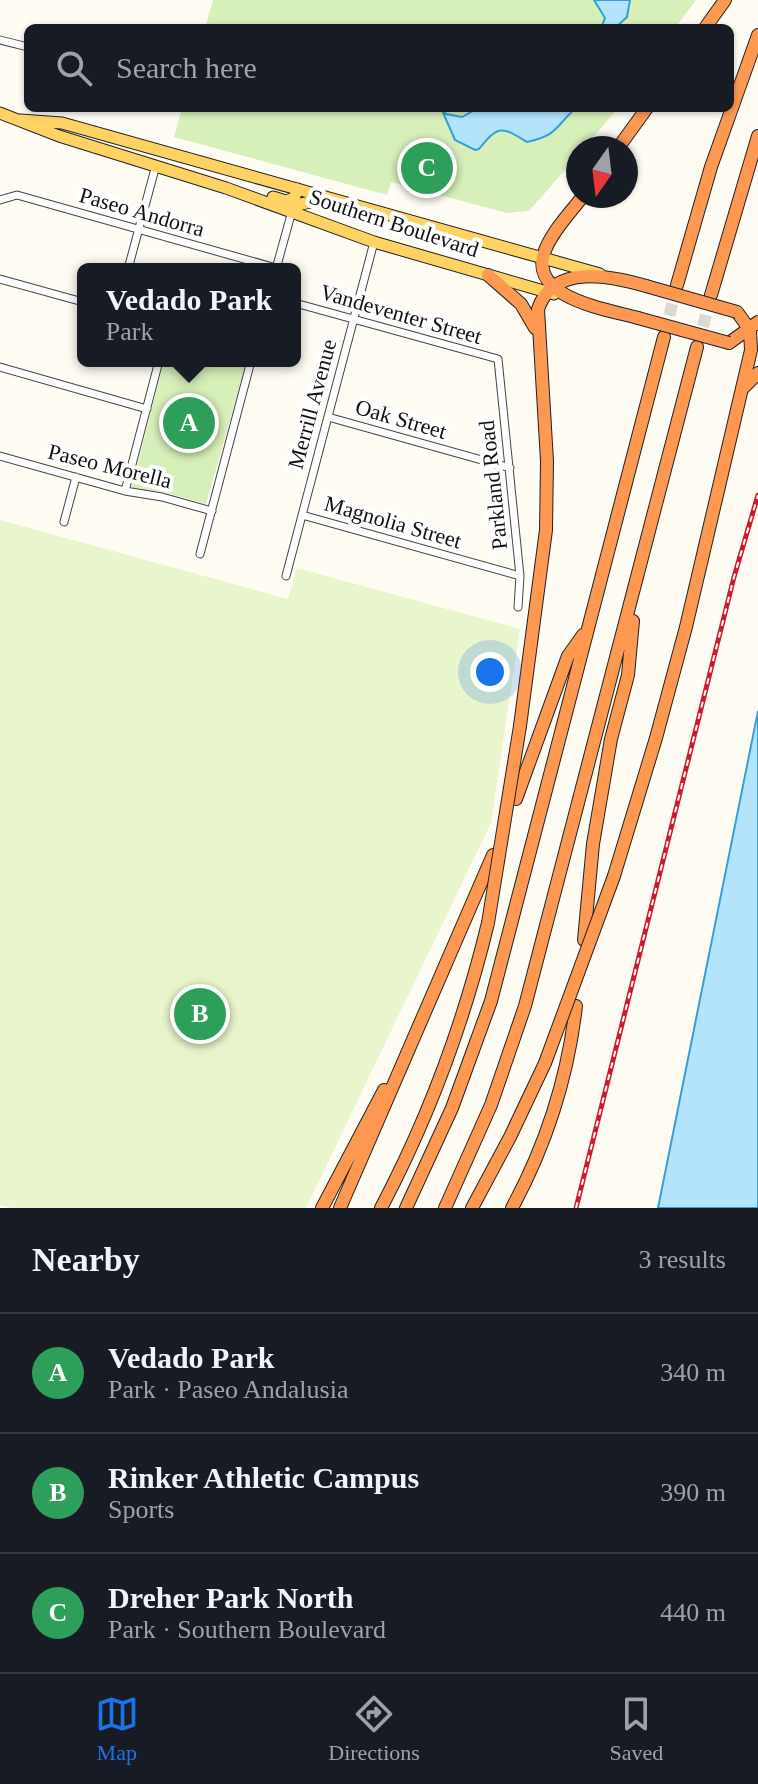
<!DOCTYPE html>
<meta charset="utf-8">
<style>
:root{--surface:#171b24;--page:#20242c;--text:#f1f3f6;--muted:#9ea1a6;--line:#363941;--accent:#1a73e8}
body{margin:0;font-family:Georgia,serif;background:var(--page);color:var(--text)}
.compass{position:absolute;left:566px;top:136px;width:72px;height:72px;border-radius:50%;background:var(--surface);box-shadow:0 2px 6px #0004;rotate:194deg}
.you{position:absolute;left:490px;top:672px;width:28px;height:28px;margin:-20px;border:6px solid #fff;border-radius:50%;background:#1a73e8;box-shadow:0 0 0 12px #1a73e833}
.badge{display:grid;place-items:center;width:52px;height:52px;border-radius:50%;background:var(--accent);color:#fff;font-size:26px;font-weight:700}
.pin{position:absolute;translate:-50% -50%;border:4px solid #fff;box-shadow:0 2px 8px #0006}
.popup{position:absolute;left:77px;top:263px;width:224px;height:104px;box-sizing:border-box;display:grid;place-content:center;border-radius:12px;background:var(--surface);filter:drop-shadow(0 2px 6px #0005);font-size:26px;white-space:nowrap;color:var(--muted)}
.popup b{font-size:30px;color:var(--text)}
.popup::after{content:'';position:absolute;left:50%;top:100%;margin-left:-16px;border:16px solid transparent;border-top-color:var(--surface)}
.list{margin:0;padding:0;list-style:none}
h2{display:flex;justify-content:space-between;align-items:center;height:104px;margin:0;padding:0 32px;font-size:34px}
h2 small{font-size:26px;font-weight:400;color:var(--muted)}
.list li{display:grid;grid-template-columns:52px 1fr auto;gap:24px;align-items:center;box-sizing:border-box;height:120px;padding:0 32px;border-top:2px solid var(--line)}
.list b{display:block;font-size:30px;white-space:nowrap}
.list p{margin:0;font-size:26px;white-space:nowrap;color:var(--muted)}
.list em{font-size:26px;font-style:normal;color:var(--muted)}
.icon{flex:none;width:44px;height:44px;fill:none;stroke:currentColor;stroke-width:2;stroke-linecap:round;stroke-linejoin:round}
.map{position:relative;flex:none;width:758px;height:1208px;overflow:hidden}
.search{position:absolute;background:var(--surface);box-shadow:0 2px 6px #0004;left:24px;right:24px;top:24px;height:88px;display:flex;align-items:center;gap:20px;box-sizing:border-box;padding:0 28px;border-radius:12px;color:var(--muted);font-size:30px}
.sheet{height:464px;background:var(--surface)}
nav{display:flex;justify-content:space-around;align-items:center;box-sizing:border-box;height:112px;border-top:2px solid var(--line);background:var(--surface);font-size:22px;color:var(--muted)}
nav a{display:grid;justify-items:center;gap:4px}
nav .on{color:var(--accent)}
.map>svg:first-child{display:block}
.green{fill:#d7efb9}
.pitch{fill:#e9f5cc}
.water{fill:#b3e4fc;stroke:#33a0db;stroke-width:2}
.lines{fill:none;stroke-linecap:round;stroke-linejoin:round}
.highway-tunnel{stroke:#dbd9d2;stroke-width:12;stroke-dasharray:12 6;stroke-linecap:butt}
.street-casing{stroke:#444;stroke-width:9}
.primary-casing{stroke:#222;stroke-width:13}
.highway-casing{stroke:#222;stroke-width:14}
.street{stroke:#fff;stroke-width:7}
.primary{stroke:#ffd264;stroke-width:11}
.highway{stroke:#ff9952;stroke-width:12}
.rail-casing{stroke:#d0192b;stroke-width:5}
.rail{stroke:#fff;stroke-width:2;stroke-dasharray:6;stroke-linecap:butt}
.highway-bridge-casing{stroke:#222;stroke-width:14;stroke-linecap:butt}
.highway-bridge{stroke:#ff9952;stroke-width:12}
.labels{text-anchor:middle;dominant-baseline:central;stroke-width:8;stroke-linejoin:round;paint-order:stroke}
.street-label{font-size:22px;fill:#111;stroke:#fff}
</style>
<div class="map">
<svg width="758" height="1208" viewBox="0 0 758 1208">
<rect width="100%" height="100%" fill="#fffcf4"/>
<path class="green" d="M 213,0 L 696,0 L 675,28 L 205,28 Z
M 182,108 L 618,108 L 584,148 L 578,148 L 578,155 L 529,211 L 507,213 L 391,182 L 387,195 L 174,137 Z
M 164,361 L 247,361 L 206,504 L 160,491 L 136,490 L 132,486 Z"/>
<path class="pitch" d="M 0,520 L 288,599 L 297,568 L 520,629 L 491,823 L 306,1208 L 12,1208 L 0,1205 Z"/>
<path class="water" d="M 594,0 L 630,0 L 627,17 L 615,28 L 601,28 L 605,18 Z
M 441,108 L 446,114 L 462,117 L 478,108 L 576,108 C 555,126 559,135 527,142 C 502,127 499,124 479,149 L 475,150 L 455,140 Z
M 758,711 L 758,1208 L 658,1208 Z"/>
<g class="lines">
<path class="highway-tunnel" d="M 665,333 L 677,285
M 698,344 L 711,296"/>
<defs>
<path id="street" d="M 0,40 L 28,47
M 0,200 L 17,195 L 276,268
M 128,269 L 156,165
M 276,269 L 292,211
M 0,279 L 83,302
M 295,303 L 498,359 L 520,576 L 518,607
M 0,367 L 147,409
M 328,417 L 510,468
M 0,456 L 125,491 L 162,497 L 212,511
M 125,491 L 159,361
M 302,515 L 520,576
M 64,522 L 76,477
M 200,554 L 251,361
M 286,576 L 374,242"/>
<path id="primary" d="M 0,113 L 59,136 L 226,188 L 374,242 L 554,294
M 21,120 L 62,123 L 600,274
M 273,197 L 286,201 L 294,198 L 298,189
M 292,211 L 301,204 L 325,199"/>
<path id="highway" d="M 705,28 L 725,0
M 618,148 L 647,108
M 583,196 C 571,212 554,229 546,248 C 524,298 607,309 638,318
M 488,275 L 521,304 L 535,328
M 677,285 L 711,167 L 758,35
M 711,295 L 758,136
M 729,343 L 758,322
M 742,389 L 758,373
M 520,726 L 546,530 L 547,461 L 538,309 C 554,263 610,276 646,286
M 516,799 L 568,656 L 583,635
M 614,876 L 656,738 L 686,627 L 751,350 L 750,330 L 737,312
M 584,940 L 593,844 L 611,739 L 628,675 L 633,621
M 322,1208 L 384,1090
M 340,1208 L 493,855
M 381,1208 C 429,1117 464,1022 488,923
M 406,1208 L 452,1108 L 491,1001 L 664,337
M 445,1208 L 491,1105 L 525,1006 L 697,347
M 472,1208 L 510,1137 L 545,1063
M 512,1208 C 546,1145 568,1076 576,1006"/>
</defs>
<use href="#street" class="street-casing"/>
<use href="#primary" class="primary-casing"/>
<use href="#highway" class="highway-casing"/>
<use href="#street" class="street"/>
<use href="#primary" class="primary"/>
<use href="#highway" class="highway"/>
<defs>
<path id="rail" d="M 576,1208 L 734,577 L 758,495"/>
</defs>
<use href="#rail" class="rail-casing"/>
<use href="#rail" class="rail"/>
<defs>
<path id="highway-bridge" d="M 646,286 L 737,312
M 638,318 L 729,343
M 488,923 L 520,726
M 545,1063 L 614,876"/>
</defs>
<use href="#highway-bridge" class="highway-bridge-casing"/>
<use href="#highway-bridge" class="highway-bridge"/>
</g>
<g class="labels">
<g class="street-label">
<text transform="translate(142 212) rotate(16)">Paseo Andorra</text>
<text transform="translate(394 223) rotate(18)">Southern Boulevard</text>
<text transform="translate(401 314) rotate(16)">Vandeventer Street</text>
<text transform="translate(312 404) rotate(-75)">Merrill Avenue</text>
<text transform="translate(401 419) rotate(16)">Oak Street</text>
<text transform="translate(110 466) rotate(14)">Paseo Morella</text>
<text transform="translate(493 485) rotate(-96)">Parkland Road</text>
<text transform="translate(393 522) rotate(16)">Magnolia Street</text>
</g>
</g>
</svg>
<svg class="compass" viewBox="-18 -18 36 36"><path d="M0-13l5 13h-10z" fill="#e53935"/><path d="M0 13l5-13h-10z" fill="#9ea1a6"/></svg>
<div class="you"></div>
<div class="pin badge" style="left:189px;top:423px;background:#2e9e5b">A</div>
<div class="popup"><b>Vedado Park</b>Park</div>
<div class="pin badge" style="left:200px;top:1014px;background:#2e9e5b">B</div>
<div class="pin badge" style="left:427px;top:168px;background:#2e9e5b">C</div>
<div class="search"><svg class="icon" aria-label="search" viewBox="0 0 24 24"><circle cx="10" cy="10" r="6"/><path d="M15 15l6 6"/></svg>Search here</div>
</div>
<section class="sheet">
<h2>Nearby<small>3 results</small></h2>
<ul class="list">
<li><span class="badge" style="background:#2e9e5b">A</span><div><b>Vedado Park</b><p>Park · Paseo Andalusia</p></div><em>340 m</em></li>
<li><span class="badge" style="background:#2e9e5b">B</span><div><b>Rinker Athletic Campus</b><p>Sports</p></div><em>390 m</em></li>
<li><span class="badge" style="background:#2e9e5b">C</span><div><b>Dreher Park North</b><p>Park · Southern Boulevard</p></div><em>440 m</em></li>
</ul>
</section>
<nav>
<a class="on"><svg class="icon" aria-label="map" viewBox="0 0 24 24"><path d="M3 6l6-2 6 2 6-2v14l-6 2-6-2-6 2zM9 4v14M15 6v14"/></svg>Map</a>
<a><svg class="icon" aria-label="directions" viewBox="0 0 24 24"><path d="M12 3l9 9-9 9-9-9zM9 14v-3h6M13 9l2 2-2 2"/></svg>Directions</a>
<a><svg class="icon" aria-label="saved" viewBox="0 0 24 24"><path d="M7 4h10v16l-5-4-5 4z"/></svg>Saved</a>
</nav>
